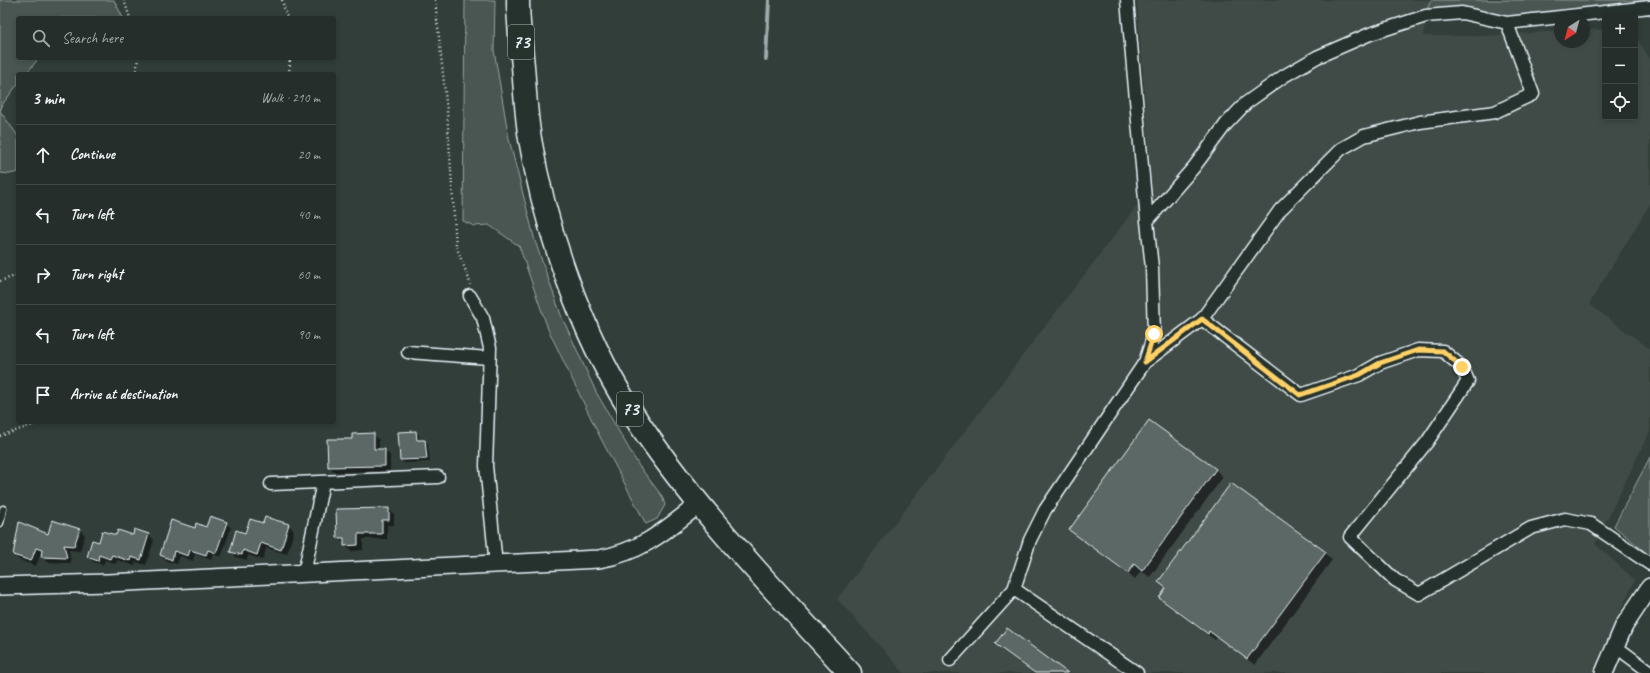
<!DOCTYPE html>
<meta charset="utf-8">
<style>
:root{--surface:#262e2b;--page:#323a37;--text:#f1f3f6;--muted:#a4a8a9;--line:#424a47}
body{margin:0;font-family:Caveat,sans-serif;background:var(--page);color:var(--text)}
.controls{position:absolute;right:12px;top:12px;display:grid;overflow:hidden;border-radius:4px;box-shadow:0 2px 6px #0003}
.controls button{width:36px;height:36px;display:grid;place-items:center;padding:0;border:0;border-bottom:1px solid var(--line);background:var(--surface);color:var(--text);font:20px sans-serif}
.compass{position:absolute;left:1554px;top:12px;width:36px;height:36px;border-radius:50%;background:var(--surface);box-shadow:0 2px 6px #0003;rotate:216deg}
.stop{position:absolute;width:12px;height:12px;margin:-9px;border:3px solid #ffd166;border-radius:50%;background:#fff}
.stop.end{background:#ffd166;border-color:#fff;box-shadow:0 1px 4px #0008}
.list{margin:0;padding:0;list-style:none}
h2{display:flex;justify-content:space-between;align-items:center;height:52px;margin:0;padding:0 16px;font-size:17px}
h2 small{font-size:13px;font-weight:400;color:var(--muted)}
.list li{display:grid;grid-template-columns:26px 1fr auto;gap:12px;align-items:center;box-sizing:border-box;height:60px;padding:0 16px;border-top:1px solid var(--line)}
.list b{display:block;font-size:15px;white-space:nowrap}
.list em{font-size:13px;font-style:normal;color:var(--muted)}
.icon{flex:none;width:22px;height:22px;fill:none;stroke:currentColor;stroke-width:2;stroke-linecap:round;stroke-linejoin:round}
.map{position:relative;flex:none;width:1650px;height:673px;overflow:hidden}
.search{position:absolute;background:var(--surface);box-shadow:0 2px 6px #0003;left:16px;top:16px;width:320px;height:44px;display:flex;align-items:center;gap:10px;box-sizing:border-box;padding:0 14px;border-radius:4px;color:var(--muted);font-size:15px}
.panel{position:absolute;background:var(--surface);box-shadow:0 2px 6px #0003;left:16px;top:72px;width:320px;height:352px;border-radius:4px}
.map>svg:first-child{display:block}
.built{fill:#3f4b46}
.green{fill:#495651;stroke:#98a4a4}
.shadow{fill:#0007}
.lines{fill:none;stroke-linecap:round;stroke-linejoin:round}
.stream{stroke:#9ea9ab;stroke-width:4}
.building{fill:#5c6865;stroke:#e8f1f8}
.lane-casing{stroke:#e8f1f8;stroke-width:9}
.street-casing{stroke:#e8f1f8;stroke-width:15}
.secondary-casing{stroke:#e8f1f8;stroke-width:20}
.highway-casing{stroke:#e8f1f8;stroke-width:25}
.path{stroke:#e8f1f8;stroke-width:2.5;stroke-dasharray:1 3;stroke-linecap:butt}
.lane{stroke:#26332d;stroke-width:6}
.street{stroke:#26332d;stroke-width:12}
.secondary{stroke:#26332d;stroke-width:17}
.highway{stroke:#26332d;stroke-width:22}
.route{stroke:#ffd166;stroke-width:5}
.labels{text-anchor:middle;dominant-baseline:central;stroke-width:3;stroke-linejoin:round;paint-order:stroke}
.shield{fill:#26332d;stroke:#aeb8bb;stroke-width:1}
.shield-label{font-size:19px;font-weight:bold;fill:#e8f1f8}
</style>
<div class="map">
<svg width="1650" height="673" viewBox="0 0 1650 673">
<rect width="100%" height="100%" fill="#323e39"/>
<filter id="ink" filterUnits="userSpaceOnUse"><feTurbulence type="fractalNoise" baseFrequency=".025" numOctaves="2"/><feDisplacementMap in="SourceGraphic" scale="8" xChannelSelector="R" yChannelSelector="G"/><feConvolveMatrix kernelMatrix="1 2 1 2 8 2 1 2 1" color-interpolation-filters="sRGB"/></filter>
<g filter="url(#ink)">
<path class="built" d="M 1137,0 L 1430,0 L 1423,36 L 1487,36 L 1560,31 L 1560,42 L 1584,42 L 1584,30 L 1605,29 L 1605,117 L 1635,117 L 1635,35 L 1650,59 L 1650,204 L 1589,304 L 1650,349 L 1650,431 L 1595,544 L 1635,580 L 1601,652 L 1593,673 L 904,673 L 837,599 L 1152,186 Z"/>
<path class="green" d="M 0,0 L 114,0 L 123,18 L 18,18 L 18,58 L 39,58 L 26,74 L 18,74 L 18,84 L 4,102 L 0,111 L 18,136 L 18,172 L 10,174 L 0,173 Z
M 465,0 L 495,0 L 494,50 L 509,139 L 535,241 L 561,315 L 596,392 L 639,466 L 662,496 L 665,505 L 657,519 L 646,524 L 600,437 L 548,329 L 519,246 L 489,225 L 474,226 L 463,221 Z
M 1431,0 L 1650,0 L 1650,15 L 1605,10 L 1506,18 L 1427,10 Z
M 1650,457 L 1650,556 L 1614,526 Z"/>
<path class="shadow" d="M 1150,422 L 1216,470 L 1223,477 L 1150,577 L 1141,571 L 1135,579 L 1078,537 L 1070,530 Z
M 416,432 L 419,436 L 419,441 L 425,441 L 428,444 L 430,462 L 404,463 L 401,460 Z
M 373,434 L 379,440 L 379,450 L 384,450 L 390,455 L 390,471 L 335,472 L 329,467 L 353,440 Z
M 388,509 L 394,514 L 394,525 L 387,525 L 387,539 L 363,539 L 363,550 L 351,551 L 345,545 L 345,542 L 343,543 L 338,537 Z
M 266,518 L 289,525 L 294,531 L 287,554 L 266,548 L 263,560 L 248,555 L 247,560 L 236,557 L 231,551 L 246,534 L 264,524 Z
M 52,521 L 80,530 L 85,535 L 80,551 L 69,550 L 71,563 L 47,562 L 42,556 L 42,551 L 36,566 L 19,560 L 14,555 L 48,535 Z
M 226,523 L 231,528 L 221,557 L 213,554 L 211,560 L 195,554 L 193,561 L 180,556 L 177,564 L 166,561 L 161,555 L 196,529 L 207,528 Z
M 149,535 L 154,540 L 146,565 L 136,562 L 135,566 L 117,560 L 116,564 L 105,560 L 103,565 L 93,562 L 88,557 L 100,543 L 116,537 Z
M 1325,553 L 1332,560 L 1255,665 L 1217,637 L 1215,640 L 1167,605 L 1160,598 L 1167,589 Z
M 997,644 L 1067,673 L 1034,673 L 1004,651 Z"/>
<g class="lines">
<path class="stream" d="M 766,59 L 769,0"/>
</g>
<path class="building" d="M 1149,420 L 1216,469 L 1142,571 L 1134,564 L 1128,573 L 1069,530 Z
M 416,431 L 417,440 L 425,440 L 427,459 L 400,460 L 398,432 Z
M 374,433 L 374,449 L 385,449 L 385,466 L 328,467 L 327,439 L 352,439 L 352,434 Z
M 1231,483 L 1326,552 L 1247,659 L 1209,631 L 1208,634 L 1159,598 L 1166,588 L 1158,582 Z
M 389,508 L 389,520 L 382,520 L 382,534 L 358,534 L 358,545 L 344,546 L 344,538 L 337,538 L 336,509 Z
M 210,516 L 227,522 L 216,553 L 208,550 L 206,555 L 190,550 L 188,556 L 174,551 L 172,560 L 160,555 L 171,520 L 195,528 L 196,523 L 206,527 Z
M 265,517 L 289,524 L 281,550 L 261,543 L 257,555 L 243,550 L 242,555 L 230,552 L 236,530 L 245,533 L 250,519 L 263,523 Z
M 52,520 L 80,529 L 74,546 L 64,545 L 67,558 L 41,557 L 42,550 L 36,548 L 31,561 L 13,555 L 19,522 L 48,534 Z
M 134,529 L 149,534 L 141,560 L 131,557 L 130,561 L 112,555 L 110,559 L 99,555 L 98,561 L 87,557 L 92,540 L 99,542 L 102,531 L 116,535 L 118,530 L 133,535 Z
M 1007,628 L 1068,673 L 1035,673 L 995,644 Z"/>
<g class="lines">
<defs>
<path id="lane" d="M 0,523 L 3,509"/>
<path id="street" d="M 1127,0 L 1147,221 L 1152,268 L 1154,334 L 1145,362 L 1045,510 L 1030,540 L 1014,589 L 1137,673
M 1147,221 L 1194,167 L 1226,124 L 1246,103 L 1284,76 L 1317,57 L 1370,34 L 1426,16 L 1462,13 L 1507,23 L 1650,7
M 470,296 L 483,318 L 490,348 L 486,466 L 496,565
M 1202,319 L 1301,395 L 1359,375 L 1380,363 L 1418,350 L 1443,351 L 1462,367 L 1468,381 L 1427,442 L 1350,537 L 1395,580 L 1419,594 L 1531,528 L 1565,519 L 1591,524 L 1650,564
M 408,352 L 489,358
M 1145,362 L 1202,319 L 1280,210 L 1341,149 L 1364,136 L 1420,122 L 1495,112 L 1533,94 L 1507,23
M 271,484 L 438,477
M 304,574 L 323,482
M 1615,646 L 1650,672
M 950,660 L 1014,589"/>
<path id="secondary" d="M 0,586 L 108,583 L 599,559 C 643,551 666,530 699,504
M 1604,673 L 1624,626 L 1650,587"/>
<path id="highway" d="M 518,0 C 518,22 521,44 523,66 C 525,90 526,115 530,139 C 545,228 581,332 629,408 C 691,505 773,588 850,673"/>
</defs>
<use href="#lane" class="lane-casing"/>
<use href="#street" class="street-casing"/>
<use href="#secondary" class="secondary-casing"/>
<use href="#highway" class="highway-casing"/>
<path class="path" d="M 124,0 L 130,18
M 282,0 L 287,18
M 435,0 L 447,111 L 456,246 L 469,279 L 470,285
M 136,74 L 138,58
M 289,74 L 290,58
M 0,281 L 18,275
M 0,436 L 42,422"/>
<use href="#lane" class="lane"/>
<use href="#street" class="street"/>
<use href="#secondary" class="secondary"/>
<use href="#highway" class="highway"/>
</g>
</g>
<g class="lines" filter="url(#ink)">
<path class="route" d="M 1154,334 L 1145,362 L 1202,319 L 1300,395 L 1359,375 L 1380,363 L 1418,350 L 1443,351 L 1462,367"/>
</g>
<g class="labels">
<g class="shield">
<rect x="508" y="25" width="26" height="34" rx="3"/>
<rect x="617" y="392" width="26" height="34" rx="3"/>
</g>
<g class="shield-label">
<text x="521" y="42">73</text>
<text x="630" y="409">73</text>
</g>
</g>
</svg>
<div class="controls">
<button>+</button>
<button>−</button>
<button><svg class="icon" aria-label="locate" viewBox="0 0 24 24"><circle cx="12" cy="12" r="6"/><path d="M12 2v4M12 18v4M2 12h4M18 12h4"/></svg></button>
</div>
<svg class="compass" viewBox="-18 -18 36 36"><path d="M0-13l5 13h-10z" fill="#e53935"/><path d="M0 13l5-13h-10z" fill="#a4a8a9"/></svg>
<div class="stop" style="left:1154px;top:334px"></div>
<div class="stop end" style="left:1462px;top:367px"></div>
<div class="search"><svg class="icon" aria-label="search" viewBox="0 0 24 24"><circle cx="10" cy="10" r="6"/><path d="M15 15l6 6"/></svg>Search here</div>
<section class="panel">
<h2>3 min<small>Walk · 210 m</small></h2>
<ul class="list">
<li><svg class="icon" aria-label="ahead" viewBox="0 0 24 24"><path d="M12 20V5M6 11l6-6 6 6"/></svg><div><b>Continue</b></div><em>20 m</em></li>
<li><svg class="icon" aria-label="left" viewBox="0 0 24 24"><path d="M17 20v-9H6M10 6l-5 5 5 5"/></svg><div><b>Turn left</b></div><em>40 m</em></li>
<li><svg class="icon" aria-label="right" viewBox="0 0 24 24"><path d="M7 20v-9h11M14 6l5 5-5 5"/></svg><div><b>Turn right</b></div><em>60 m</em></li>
<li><svg class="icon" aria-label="left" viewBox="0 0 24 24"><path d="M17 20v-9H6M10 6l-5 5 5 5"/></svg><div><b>Turn left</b></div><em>90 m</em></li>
<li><svg class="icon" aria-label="arrive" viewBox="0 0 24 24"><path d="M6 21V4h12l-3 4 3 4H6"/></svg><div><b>Arrive at destination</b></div></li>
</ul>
</section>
</div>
